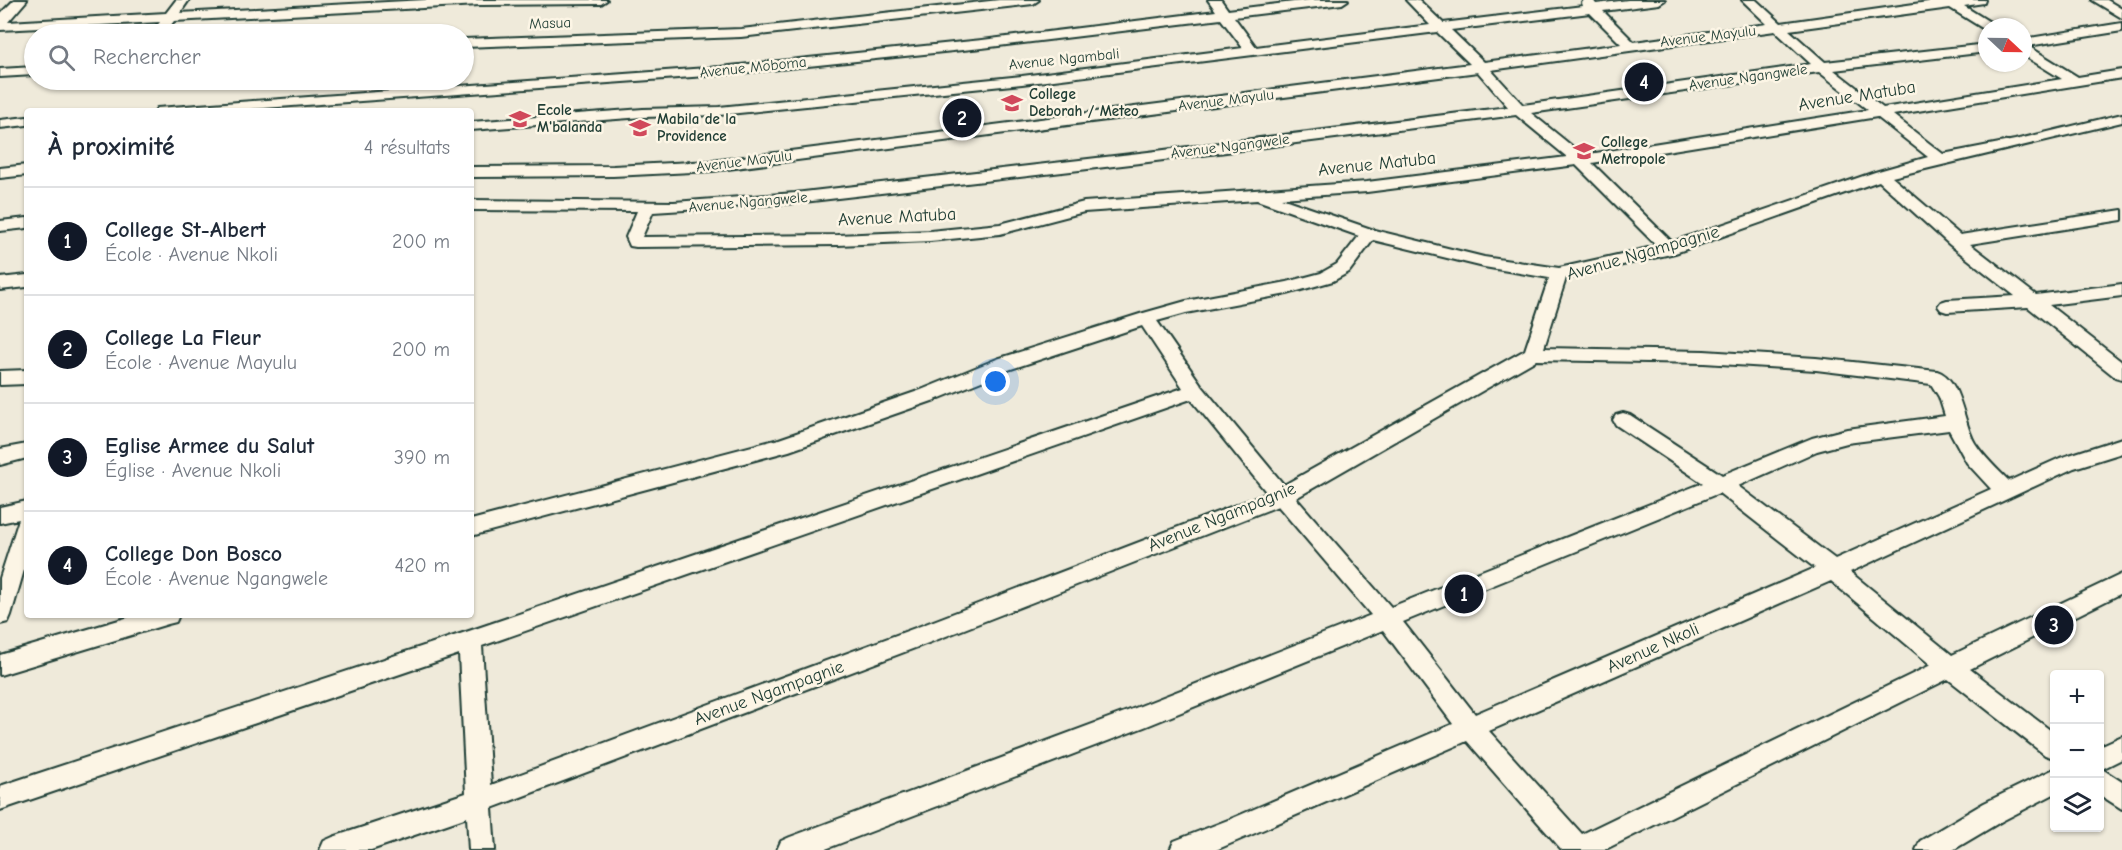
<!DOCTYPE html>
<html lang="fr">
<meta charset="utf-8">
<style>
:root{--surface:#fff;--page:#f2f2f3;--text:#1f2937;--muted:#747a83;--line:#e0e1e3;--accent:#111827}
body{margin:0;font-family:"Comic Neue",sans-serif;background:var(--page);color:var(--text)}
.controls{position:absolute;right:18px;bottom:18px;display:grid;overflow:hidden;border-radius:6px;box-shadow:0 2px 4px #0004}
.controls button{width:54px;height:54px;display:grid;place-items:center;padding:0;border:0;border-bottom:2px solid var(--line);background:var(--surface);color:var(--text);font:30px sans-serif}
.compass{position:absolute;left:1978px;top:18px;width:54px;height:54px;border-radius:50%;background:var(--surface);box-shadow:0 2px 4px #0004;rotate:112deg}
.you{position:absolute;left:996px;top:382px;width:21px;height:21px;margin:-15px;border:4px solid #fff;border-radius:50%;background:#1a73e8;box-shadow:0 0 0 9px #1a73e833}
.badge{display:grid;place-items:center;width:39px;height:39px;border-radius:50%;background:var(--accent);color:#fff;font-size:20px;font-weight:700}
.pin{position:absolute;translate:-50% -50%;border:3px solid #fff;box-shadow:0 2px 6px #0006}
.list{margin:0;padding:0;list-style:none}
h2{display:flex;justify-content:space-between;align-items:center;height:78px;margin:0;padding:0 24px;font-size:26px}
h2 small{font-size:20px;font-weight:400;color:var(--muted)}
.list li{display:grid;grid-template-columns:39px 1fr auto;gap:18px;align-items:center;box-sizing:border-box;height:108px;padding:0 24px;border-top:2px solid var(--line)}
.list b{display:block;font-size:22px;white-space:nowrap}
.list p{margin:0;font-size:20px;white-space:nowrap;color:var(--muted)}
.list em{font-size:20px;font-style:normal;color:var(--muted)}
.icon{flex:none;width:33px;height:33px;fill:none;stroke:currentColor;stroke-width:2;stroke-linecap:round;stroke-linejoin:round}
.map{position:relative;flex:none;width:2122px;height:850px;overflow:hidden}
.search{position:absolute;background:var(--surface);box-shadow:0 2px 4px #0004;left:24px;top:24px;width:450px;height:66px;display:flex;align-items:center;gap:15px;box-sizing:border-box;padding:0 21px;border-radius:33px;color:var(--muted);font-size:22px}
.panel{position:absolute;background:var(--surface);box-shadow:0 2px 4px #0004;left:24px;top:108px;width:450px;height:510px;border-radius:6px}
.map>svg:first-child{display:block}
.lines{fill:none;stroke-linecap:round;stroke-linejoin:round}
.street-casing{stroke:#1f3d34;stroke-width:4}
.street{fill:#fcf5e5;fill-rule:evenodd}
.labels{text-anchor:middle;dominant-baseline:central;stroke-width:5;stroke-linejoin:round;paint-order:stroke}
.far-street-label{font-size:15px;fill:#1f3d34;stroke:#fcf5e5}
.far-poi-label{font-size:15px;font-weight:bold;fill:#1f3d34;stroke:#fcf5e5;text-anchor:start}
.street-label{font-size:18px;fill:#1f3d34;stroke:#fcf5e5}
</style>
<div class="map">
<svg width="2122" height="850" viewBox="0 0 2122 850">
<rect width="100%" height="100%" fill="#efeada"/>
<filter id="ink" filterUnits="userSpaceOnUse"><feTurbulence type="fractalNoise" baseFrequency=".0167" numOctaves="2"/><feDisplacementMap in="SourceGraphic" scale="12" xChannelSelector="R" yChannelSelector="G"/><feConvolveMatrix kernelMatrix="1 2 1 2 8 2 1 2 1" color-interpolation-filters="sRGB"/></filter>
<g filter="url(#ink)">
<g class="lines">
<defs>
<path id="street" d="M 14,0 L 27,0 L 8,22 L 166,13 L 176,0 L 189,0 L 180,13 L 425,0 L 607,0 L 601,4 L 480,5 L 174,21 L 164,34 L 150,34 L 160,22 L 0,30 L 0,14 Z
M 999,0 L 1039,0 L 1033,4 L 741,37 L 464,47 L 464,39 L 741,29 Z
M 1208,0 L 1221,0 L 1228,10 L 1310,0 L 1348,0 L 1342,4 L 1234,17 L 1256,47 L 1430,25 L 1406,0 L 1419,0 L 1443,23 L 1583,6 L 1582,3 L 1584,0 L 1593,0 L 1596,4 L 1628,0 L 1665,0 L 1659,4 L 1603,11 L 1634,42 L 1767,24 L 1742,0 L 1756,0 L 1781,23 L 1942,0 L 1985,0 L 1984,3 L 1964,6 L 1993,24 L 1995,27 L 1987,27 L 1987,31 L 1950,8 L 1789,30 L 1825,62 L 1987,44 L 1987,52 L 1834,70 L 1883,108 L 2062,79 L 2023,55 L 2023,39 L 2122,23 L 2122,31 L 2028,46 L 2078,77 L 2122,70 L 2122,78 L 1893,115 L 1943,154 L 2015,140 L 2122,114 L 2122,122 L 1892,177 L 1960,235 L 2122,210 L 2122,220 L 1970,244 L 2036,295 L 2122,284 L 2122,296 L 2049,305 L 2122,362 L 2122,379 L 2115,377 L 2028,307 L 1947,312 L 1941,310 L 1938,306 L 1941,302 L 1947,300 L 2015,296 L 1950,245 L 1879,181 L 1675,253 L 1566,278 L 1544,348 L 1704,351 L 1816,358 L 1937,371 C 1961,378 1963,424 1975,443 C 1984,457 1997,469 2009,481 L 2060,458 L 2122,438 L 2122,453 L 2074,468 L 1850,572 L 1952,655 L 2122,574 L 2122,593 L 1970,669 L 2054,733 L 2054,758 L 2045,755 L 1948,679 L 1604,850 L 1562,850 L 1467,741 L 1216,850 L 1170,850 L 1174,841 L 1233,818 L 1453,724 L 1383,630 L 1147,726 L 823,850 L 777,850 L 781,841 L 790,837 L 1130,710 L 1371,615 L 1278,506 L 931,642 L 492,808 L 495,850 L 469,850 L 467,817 L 371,850 L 320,850 L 324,841 L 333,837 L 466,793 L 459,654 L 0,810 L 0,786 L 469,631 L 1183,388 L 1142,326 L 1011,369 L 935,400 L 789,451 L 471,536 L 471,520 L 779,439 L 921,390 L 997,359 L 1140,314 L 1186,301 L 1287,282 L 1321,273 L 1337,264 L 1359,236 L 1257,200 L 1084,212 L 1000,234 L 930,241 L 838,245 L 636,247 L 630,246 L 626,237 L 637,211 L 471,210 L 471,200 L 674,202 L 795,193 L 1148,152 L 1508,107 L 1478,72 L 712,171 L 613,176 L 471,177 L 471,167 L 613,166 L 712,161 L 1470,64 L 1437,32 L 1022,84 L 719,115 L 643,117 L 471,130 L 471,122 L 643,109 L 719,107 L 1022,76 L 1243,48 L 1221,19 L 982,48 L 720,75 L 223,111 L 155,111 L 157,108 L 720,67 L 982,40 L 1216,11 ZM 1590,13 L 1621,44 L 1484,62 L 1451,30 ZM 1775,31 L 1811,64 L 1523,105 L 1491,70 ZM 1819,72 L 1868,110 L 1583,155 L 1531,113 ZM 1516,115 L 1567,157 L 1367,182 L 1084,202 L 1000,224 L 930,231 L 838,235 L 642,237 L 653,212 L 795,203 L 1148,162 ZM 1877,117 L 1928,157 L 1875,172 L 1672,242 L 1592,163 ZM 1576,165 L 1657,246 L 1559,268 L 1484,257 L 1374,230 L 1281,198 L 1367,192 ZM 1373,240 L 1484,267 L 1549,278 L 1525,350 L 1284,485 L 1202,386 L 1157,321 L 1186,313 L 1287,294 L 1333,281 L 1349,272 ZM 1536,360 L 1704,363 L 1816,370 L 1931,384 L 1939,397 L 1945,416 L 1847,429 L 1812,438 L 1722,475 L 1630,415 L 1623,413 L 1616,415 L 1613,420 L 1616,425 L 1703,483 L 1391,607 L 1296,498 ZM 1191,399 L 1267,493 L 915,628 L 491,785 L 482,646 ZM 1949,430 L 1967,463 L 1991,489 L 1835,559 L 1738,486 L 1817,451 L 1847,443 ZM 1719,493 L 1815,568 L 1475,714 L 1403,622 ZM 1831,581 L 1931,665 L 1582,834 L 1489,731 Z
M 2092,0 L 2107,0 L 2122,9 L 2122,18 Z
M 34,67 L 34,75 L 0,77 L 0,69 Z
M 27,117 L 27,125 L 0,128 L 0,120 Z
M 27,165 L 27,175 L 0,178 L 0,168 Z
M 27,218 L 27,228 L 0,231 L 0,221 Z
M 27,275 L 27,287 L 0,290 L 0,278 Z
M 27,370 L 27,384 L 0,385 L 0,371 Z
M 27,444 L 27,458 L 0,465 L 0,449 Z
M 27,501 L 27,560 L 11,615 L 8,622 L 0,624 L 0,578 L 19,519 L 0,523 L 0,507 Z
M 136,615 L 179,615 L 176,622 L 168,624 L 0,675 L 0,655 Z
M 2122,736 L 2122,759 L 2102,769 L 2122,782 L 2122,809 L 2100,795 L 2100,746 Z
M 2054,769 L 2054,794 L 2002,821 L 1953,850 L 1916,850 L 1920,841 L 1984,803 Z"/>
</defs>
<use href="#street" class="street-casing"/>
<use href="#street" class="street"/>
</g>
</g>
<defs>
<symbol id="school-bare" viewBox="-9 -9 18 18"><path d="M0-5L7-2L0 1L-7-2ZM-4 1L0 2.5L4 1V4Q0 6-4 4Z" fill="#d1495b" stroke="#fcf5e5" stroke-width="2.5" paint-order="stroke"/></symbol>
</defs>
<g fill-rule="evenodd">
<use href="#school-bare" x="997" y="88" width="30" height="30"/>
<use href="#school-bare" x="505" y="104" width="30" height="30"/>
<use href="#school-bare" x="625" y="113" width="30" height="30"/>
<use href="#school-bare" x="1569" y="136" width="30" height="30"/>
</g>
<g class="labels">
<g class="far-street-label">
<text transform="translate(550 23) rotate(-2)">Masua</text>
<text transform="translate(1708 36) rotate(-7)">Avenue Mayulu</text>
<text transform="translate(1064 59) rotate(-6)">Avenue Ngambali</text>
<text transform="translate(753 67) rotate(-6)">Avenue Moboma</text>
<text transform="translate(1748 77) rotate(-8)">Avenue Ngangwele</text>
<text transform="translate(1226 100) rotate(-7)">Avenue Mayulu</text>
<text transform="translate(1230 146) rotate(-7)">Avenue Ngangwele</text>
<text transform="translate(744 161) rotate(-7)">Avenue Mayulu</text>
<text transform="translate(748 202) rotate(-5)">Avenue Ngangwele</text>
</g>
<g class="far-poi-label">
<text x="1029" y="94">College<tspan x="1029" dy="17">Deborah / Meteo</tspan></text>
<text x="537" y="110">Ecole<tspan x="537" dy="17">M'balanda</tspan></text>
<text x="657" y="119">Mabila de la<tspan x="657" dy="17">Providence</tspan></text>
<text x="1601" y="142">College<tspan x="1601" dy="17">Metropole</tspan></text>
</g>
<g class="street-label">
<text transform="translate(1857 96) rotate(-9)">Avenue Matuba</text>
<text transform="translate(1377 164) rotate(-6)">Avenue Matuba</text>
<text transform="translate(897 217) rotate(-3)">Avenue Matuba</text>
<text transform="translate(1643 253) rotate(-16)">Avenue Ngampagnie</text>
<text transform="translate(1222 517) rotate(-22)">Avenue Ngampagnie</text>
<text transform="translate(1653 648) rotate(-24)">Avenue Nkoli</text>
<text transform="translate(769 693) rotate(-20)">Avenue Ngampagnie</text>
</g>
</g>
</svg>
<div class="controls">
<button>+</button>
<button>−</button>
<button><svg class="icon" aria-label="layers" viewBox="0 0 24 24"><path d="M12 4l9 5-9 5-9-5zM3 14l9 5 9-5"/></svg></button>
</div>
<svg class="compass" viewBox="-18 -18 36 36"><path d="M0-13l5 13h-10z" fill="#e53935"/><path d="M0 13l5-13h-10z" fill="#747a83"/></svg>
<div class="you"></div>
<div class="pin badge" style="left:1464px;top:594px">1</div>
<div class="pin badge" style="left:962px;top:118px">2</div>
<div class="pin badge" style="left:2054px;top:625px">3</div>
<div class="pin badge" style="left:1644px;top:82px">4</div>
<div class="search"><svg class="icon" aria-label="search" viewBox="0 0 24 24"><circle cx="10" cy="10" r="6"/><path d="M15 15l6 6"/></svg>Rechercher</div>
<section class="panel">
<h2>À proximité<small>4 résultats</small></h2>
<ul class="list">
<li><span class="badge">1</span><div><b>College St-Albert</b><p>École · Avenue Nkoli</p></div><em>200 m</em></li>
<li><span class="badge">2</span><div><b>College La Fleur</b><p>École · Avenue Mayulu</p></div><em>200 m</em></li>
<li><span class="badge">3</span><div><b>Eglise Armee du Salut</b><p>Église · Avenue Nkoli</p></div><em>390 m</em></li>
<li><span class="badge">4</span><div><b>College Don Bosco</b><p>École · Avenue Ngangwele</p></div><em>420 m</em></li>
</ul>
</section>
</div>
